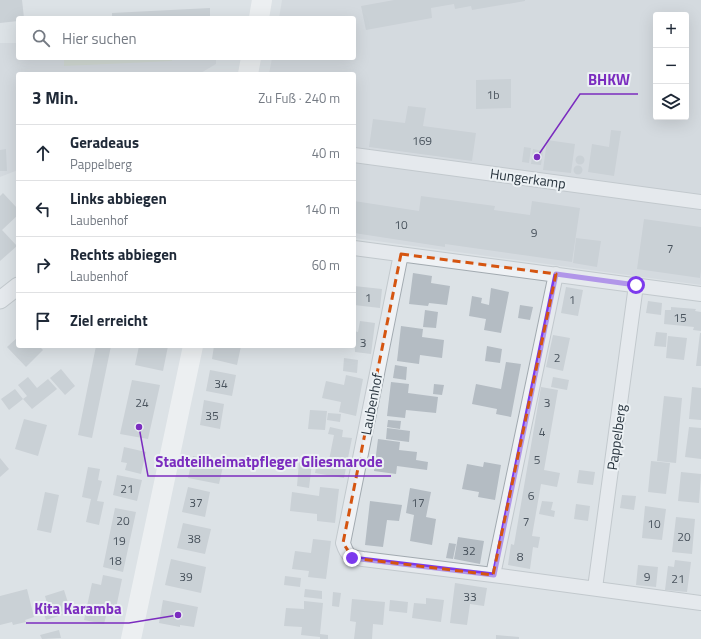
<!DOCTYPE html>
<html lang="de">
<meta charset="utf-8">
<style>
:root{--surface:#fff;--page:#f2f2f3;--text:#1f2937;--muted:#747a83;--line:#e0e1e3}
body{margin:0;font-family:"Titillium Web",sans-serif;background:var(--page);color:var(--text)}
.controls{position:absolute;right:12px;top:12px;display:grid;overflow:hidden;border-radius:4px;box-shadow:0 4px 16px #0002}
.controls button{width:36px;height:36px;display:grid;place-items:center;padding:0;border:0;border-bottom:1px solid var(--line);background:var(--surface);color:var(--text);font:20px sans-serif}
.stop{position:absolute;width:12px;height:12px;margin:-9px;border:3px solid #7c3aed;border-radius:50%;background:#fff}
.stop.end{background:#7c3aed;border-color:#fff;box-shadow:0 1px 4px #0008}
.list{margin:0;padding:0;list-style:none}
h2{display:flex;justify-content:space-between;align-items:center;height:52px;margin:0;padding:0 16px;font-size:17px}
h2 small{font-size:13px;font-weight:400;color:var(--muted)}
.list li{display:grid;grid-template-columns:26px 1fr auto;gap:12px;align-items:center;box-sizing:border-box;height:56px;padding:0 16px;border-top:1px solid var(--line)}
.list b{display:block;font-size:15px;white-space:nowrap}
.list p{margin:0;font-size:13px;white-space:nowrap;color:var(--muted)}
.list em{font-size:13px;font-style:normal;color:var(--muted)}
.icon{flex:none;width:22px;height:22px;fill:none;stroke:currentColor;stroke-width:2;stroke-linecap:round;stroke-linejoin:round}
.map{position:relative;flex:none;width:701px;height:639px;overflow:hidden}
.search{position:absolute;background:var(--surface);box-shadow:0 4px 16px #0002;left:16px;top:16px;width:340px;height:44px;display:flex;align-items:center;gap:10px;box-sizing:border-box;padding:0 14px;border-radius:4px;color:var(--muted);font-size:15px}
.panel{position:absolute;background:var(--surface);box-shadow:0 4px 16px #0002;left:16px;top:72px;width:340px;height:276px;border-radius:4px}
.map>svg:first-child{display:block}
.built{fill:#cbd1d8;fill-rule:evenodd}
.green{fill:#c5d0be}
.building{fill:#b4bcc3}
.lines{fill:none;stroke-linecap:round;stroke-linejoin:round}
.minor-casing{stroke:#a2aab0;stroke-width:16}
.tertiary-casing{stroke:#a2aab0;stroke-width:19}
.minor{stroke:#eff2f5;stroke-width:14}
.tertiary{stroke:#eff2f5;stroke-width:17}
.secondary{stroke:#fff;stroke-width:20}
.route{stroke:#7c3aed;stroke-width:5}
.marked{fill:none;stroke:#d55511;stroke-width:3;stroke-dasharray:8 5;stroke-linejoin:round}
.labels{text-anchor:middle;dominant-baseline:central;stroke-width:4;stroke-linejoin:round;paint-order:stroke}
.number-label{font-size:12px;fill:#4a545e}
.street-label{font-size:14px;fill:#26323c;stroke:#ecf1f4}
.leader{fill:none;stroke:#7b2cbf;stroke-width:1.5}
.callout-dot{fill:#7b2cbf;stroke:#ecf1f4;stroke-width:1.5}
.callout-label{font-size:15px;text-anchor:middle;font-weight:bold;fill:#7b2cbf;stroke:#ecf1f4;stroke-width:4;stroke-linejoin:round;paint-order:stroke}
</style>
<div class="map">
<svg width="701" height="639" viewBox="0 0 701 639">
<rect width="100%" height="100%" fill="#dce2e6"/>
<path class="built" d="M 282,0 L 701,0 L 701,285 L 354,238 L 354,74 L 269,74 L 272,58 L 354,58 L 354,18 L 279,18 ZM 656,15 L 686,15 L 686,117 L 656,117 Z
M 0,43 L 18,43 L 18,58 L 216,58 L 216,64 L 199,74 L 18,74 L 18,170 L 0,177 Z"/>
<path class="green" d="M 111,58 L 172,58 L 172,61 L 64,66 L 64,60 Z"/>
<path class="building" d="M 0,0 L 22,0 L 24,18 L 18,18 L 18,21 L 0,23 Z
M 394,0 L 525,0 L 525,1 L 472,10 L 471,6 L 455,9 L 454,4 L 431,8 L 432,18 L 366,30 L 361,6 Z
M 210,8 L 210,18 L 112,18 L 112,13 Z
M 511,79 L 511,108 L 476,109 L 476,80 Z
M 408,106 L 426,108 L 423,126 L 476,133 L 472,161 L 369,147 L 373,119 L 405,123 Z
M 611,130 L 621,131 L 614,176 L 588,172 L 592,144 L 609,147 Z
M 547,140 L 575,144 L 571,173 L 543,170 Z
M 524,147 L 531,148 L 529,163 L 522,162 Z
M 6,149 L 7,171 L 0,171 L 0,150 Z
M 533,149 L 543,151 L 541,165 L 531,164 Z
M575.5 160a4.5 4.5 0 1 1 9 0a4.5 4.5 0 1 1-9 0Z
M573.5 170a4.5 4.5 0 1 1 9 0a4.5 4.5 0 1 1-9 0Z
M 3,193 L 18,209 L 18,215 L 2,230 L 17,246 L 0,261 L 0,196 Z
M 421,196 L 495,206 L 494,210 L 530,215 L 532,201 L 580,208 L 572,262 L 445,244 L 445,247 L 354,233 L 354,201 L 419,211 Z
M 644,219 L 701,227 L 701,269 L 700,278 L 637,269 Z
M 576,238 L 601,241 L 597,267 L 573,263 Z
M 413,273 L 432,276 L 431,283 L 450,286 L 447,305 L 429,303 L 428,306 L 409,304 Z
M 354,286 L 382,289 L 380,308 L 354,305 Z
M 566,287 L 583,290 L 578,316 L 561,313 Z
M 491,288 L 509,292 L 501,333 L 484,330 L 486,319 L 469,316 L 472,296 L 482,298 L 481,303 L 489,305 Z
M 648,301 L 662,303 L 661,315 L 646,313 Z
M 520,305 L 533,307 L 530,320 L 518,318 Z
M 671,307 L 696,309 L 695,311 L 701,312 L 701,331 L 693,330 L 694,327 L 664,324 L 665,310 L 671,310 Z
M 425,310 L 438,312 L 436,328 L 423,327 Z
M 360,321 L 375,323 L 371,354 L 355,352 L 354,331 L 358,332 Z
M 401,326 L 423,329 L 422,337 L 444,340 L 442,358 L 420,355 L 419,364 L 397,361 Z
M 656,332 L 667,333 L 666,347 L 654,346 Z
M 700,333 L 701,333 L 701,366 L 696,366 Z
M 553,335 L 570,338 L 563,371 L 546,367 Z
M 668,336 L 687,338 L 684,360 L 666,358 Z
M 18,337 L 18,346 L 39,346 L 43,350 L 26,367 L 7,347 Z
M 96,346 L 111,346 L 92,438 L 78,435 Z
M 139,346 L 168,346 L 163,371 L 135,365 Z
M 214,346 L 241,346 L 237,365 L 212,359 Z
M 487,346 L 502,349 L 500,363 L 485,361 Z
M 344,358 L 358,360 L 357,373 L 343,371 Z
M 506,362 L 521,364 L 511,417 L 496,414 L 497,409 L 472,404 L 476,384 L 501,389 Z
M 395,365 L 407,367 L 406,380 L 393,378 Z
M 61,369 L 75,386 L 65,395 L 50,378 Z
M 210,370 L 236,375 L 232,396 L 206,391 Z
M 346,375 L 363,379 L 356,416 L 339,412 L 341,402 L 322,398 L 326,381 L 344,385 Z
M 28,377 L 37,388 L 48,379 L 57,389 L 32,409 L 23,399 L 9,410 L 1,399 L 15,389 L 23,399 L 31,393 L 27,396 L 18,385 Z
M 553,377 L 569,380 L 567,390 L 551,387 Z
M 132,380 L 160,385 L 148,439 L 120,434 Z
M 391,382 L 409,384 L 408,393 L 438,397 L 436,413 L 406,410 L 405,418 L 387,416 Z
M 434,384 L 444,385 L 442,395 L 433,394 Z
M 541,387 L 558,390 L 544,470 L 560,473 L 557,487 L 541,484 L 532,536 L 540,537 L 538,548 L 533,547 L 530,569 L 508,565 L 511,544 L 514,545 Z
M 692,387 L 701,388 L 701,420 L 689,419 Z
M 664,396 L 682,398 L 676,463 L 657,461 Z
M 204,400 L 224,404 L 220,429 L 200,425 Z
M 310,410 L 327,411 L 325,430 L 308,429 Z
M 328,413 L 341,414 L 340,422 L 327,420 Z
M 24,419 L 47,425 L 38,456 L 15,449 Z
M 388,420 L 401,421 L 400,429 L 387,427 Z
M 330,427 L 343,430 L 342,437 L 352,438 L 344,478 L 315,473 L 318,458 L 329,460 L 334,435 L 328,434 Z
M 689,427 L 701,428 L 701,459 L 685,457 Z
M 387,428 L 410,431 L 409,442 L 386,439 Z
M 378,439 L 400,442 L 399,450 L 417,452 L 416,460 L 428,462 L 427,470 L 397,466 L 396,474 L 374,471 Z
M 124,447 L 146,452 L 141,474 L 125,470 L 127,463 L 121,462 Z
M 193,456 L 224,462 L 219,484 L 188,478 Z
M 0,458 L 9,469 L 0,477 Z
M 651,461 L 670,463 L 666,494 L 648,492 Z
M 299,462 L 312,463 L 309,488 L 297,486 Z
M 484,462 L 501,465 L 495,500 L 478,497 L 479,492 L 462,489 L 467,464 L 483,467 Z
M 88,467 L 100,469 L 98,480 L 102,481 L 97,501 L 104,502 L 99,525 L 86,522 L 91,499 L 82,497 Z
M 579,470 L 595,472 L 593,485 L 577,483 Z
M 681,472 L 701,474 L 699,503 L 678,501 Z
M 117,475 L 142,480 L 137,501 L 113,495 Z
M 188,487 L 210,492 L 205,517 L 182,512 Z
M 320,487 L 339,489 L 335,523 L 317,521 L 317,514 L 290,511 L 292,492 L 319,496 Z
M 410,488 L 431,492 L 426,517 L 436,519 L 432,545 L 410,541 L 414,515 L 406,513 Z
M 45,492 L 59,495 L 51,533 L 37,530 Z
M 622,495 L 636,496 L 634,510 L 620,508 Z
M 370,501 L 402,505 L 399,521 L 387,520 L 383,547 L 365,545 Z
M 542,501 L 553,502 L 551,510 L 555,511 L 554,517 L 539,514 Z
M 576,504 L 590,506 L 588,521 L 574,519 Z
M 645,506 L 666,509 L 662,540 L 642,538 Z
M 115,508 L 136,512 L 123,572 L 103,567 Z
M 676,517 L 695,519 L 692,554 L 672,552 Z
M 183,523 L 211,529 L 205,554 L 177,548 Z
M 458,537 L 484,541 L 480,564 L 454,559 Z
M 313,539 L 331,541 L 326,579 L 308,577 L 309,571 L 292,569 L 295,551 L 311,553 Z
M 449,543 L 456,544 L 453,559 L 446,558 Z
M 171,559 L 206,567 L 201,593 L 165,585 Z
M 675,560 L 691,562 L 687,592 L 665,590 L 668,566 L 674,567 Z
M 638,565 L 658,567 L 656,587 L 636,585 Z
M 103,575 L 122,579 L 115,613 L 107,612 L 104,624 L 84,620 L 92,583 L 101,585 Z
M 285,576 L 301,578 L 300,587 L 284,585 Z
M 455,583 L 487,588 L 484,606 L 470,604 L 467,625 L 450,623 Z
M 27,589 L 34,617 L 25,620 L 26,622 L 13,625 L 12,622 L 0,625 L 0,596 Z
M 305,589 L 322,591 L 322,599 L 304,597 Z
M 64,590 L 71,612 L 46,620 L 41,605 L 47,603 L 45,596 Z
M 333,592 L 341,593 L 339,607 L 332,606 Z
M 426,598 L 444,600 L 441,622 L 412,618 L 414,603 L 426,604 Z
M 352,599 L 385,602 L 383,625 L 373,624 L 372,639 L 354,639 L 356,622 L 350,621 Z
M 163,600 L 198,607 L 194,627 L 180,625 L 180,627 L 159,623 Z
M 390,600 L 408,602 L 407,613 L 389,611 Z
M 304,601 L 323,603 L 320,634 L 328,635 L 328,639 L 320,639 L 320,637 L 301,635 L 302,627 L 284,626 L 286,608 L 304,609 Z
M 59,630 L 61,638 L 42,639 L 40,635 Z
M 496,635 L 519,637 L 519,639 L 496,639 Z"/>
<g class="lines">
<defs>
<path id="minor" d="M 354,155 L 701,202
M 354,248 L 701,294
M 401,254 L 343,543 C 347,556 350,557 363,559 L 493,575 L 556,274
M 493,575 L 701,603
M 595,588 L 636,285"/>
<path id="tertiary" d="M 0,300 L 18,286"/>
</defs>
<use href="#minor" class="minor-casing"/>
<use href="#tertiary" class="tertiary-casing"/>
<use href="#minor" class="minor"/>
<use href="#tertiary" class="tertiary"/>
<path class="secondary" d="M 259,18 L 262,0
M 248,74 L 251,58
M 131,639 L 193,346"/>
</g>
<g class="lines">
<path class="route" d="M 352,558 L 494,575 L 556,274 L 636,285"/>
</g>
<path d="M0 0H701V639H0ZM 401,254 L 556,274 L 493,575 L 353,558 L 343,543 Z" fill="#dce2e6" fill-opacity=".55" fill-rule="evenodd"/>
<path class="marked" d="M 401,254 L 556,274 L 493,575 L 353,558 L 343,543 Z"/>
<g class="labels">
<g class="number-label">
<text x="493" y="94">1b</text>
<text x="422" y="140">169</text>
<text x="401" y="224">10</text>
<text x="534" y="232">9</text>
<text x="670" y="248">7</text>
<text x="368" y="297">1</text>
<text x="572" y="299">1</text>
<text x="680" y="317">15</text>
<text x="363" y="342">3</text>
<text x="557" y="357">2</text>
<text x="221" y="383">34</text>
<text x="142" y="402">24</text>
<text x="547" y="402">3</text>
<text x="212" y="415">35</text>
<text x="542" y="431">4</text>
<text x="537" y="459">5</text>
<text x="127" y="488">21</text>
<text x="531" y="495">6</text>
<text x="196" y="502">37</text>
<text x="418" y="502">17</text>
<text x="123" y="520">20</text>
<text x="526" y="521">7</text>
<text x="654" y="523">10</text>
<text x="684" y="536">20</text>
<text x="194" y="538">38</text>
<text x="119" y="540">19</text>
<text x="469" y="550">32</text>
<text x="520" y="556">8</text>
<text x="115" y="560">18</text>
<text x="186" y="576">39</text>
<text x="647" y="576">9</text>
<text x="678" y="578">21</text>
<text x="470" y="596">33</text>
</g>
<g class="street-label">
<text transform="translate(528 178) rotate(8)">Hungerkamp</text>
<text transform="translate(371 404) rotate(-79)">Laubenhof</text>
<text transform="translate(616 437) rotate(-82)">Pappelberg</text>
</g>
</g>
<path class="leader" d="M537 157L580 94H638M139 427L148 476H391M178 615L129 623H26"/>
<g class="callout-dot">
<circle cx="537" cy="157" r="4"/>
<circle cx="139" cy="427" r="4"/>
<circle cx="178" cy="615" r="4"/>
</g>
<g class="callout-label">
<text x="609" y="85">BHKW</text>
<text x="269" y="467">Stadteilheimatpfleger Gliesmarode</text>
<text x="78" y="614">Kita Karamba</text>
</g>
</svg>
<div class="controls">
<button>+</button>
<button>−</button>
<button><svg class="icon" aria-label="layers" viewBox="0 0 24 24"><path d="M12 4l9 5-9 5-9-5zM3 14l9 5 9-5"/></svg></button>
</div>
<div class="stop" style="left:636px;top:285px"></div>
<div class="stop end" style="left:352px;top:558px"></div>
<div class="search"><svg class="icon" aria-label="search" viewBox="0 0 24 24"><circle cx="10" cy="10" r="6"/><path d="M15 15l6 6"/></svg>Hier suchen</div>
<section class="panel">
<h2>3 Min.<small>Zu Fuß · 240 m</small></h2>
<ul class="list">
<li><svg class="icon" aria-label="ahead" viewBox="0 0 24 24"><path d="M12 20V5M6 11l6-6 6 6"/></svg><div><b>Geradeaus</b><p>Pappelberg</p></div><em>40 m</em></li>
<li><svg class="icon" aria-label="left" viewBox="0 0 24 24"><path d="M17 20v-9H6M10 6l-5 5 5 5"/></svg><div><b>Links abbiegen</b><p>Laubenhof</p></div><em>140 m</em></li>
<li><svg class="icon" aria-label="right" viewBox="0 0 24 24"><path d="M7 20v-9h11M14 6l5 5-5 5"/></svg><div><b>Rechts abbiegen</b><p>Laubenhof</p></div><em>60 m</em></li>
<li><svg class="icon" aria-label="arrive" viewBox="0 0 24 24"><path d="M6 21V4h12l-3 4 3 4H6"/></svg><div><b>Ziel erreicht</b></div></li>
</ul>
</section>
</div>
